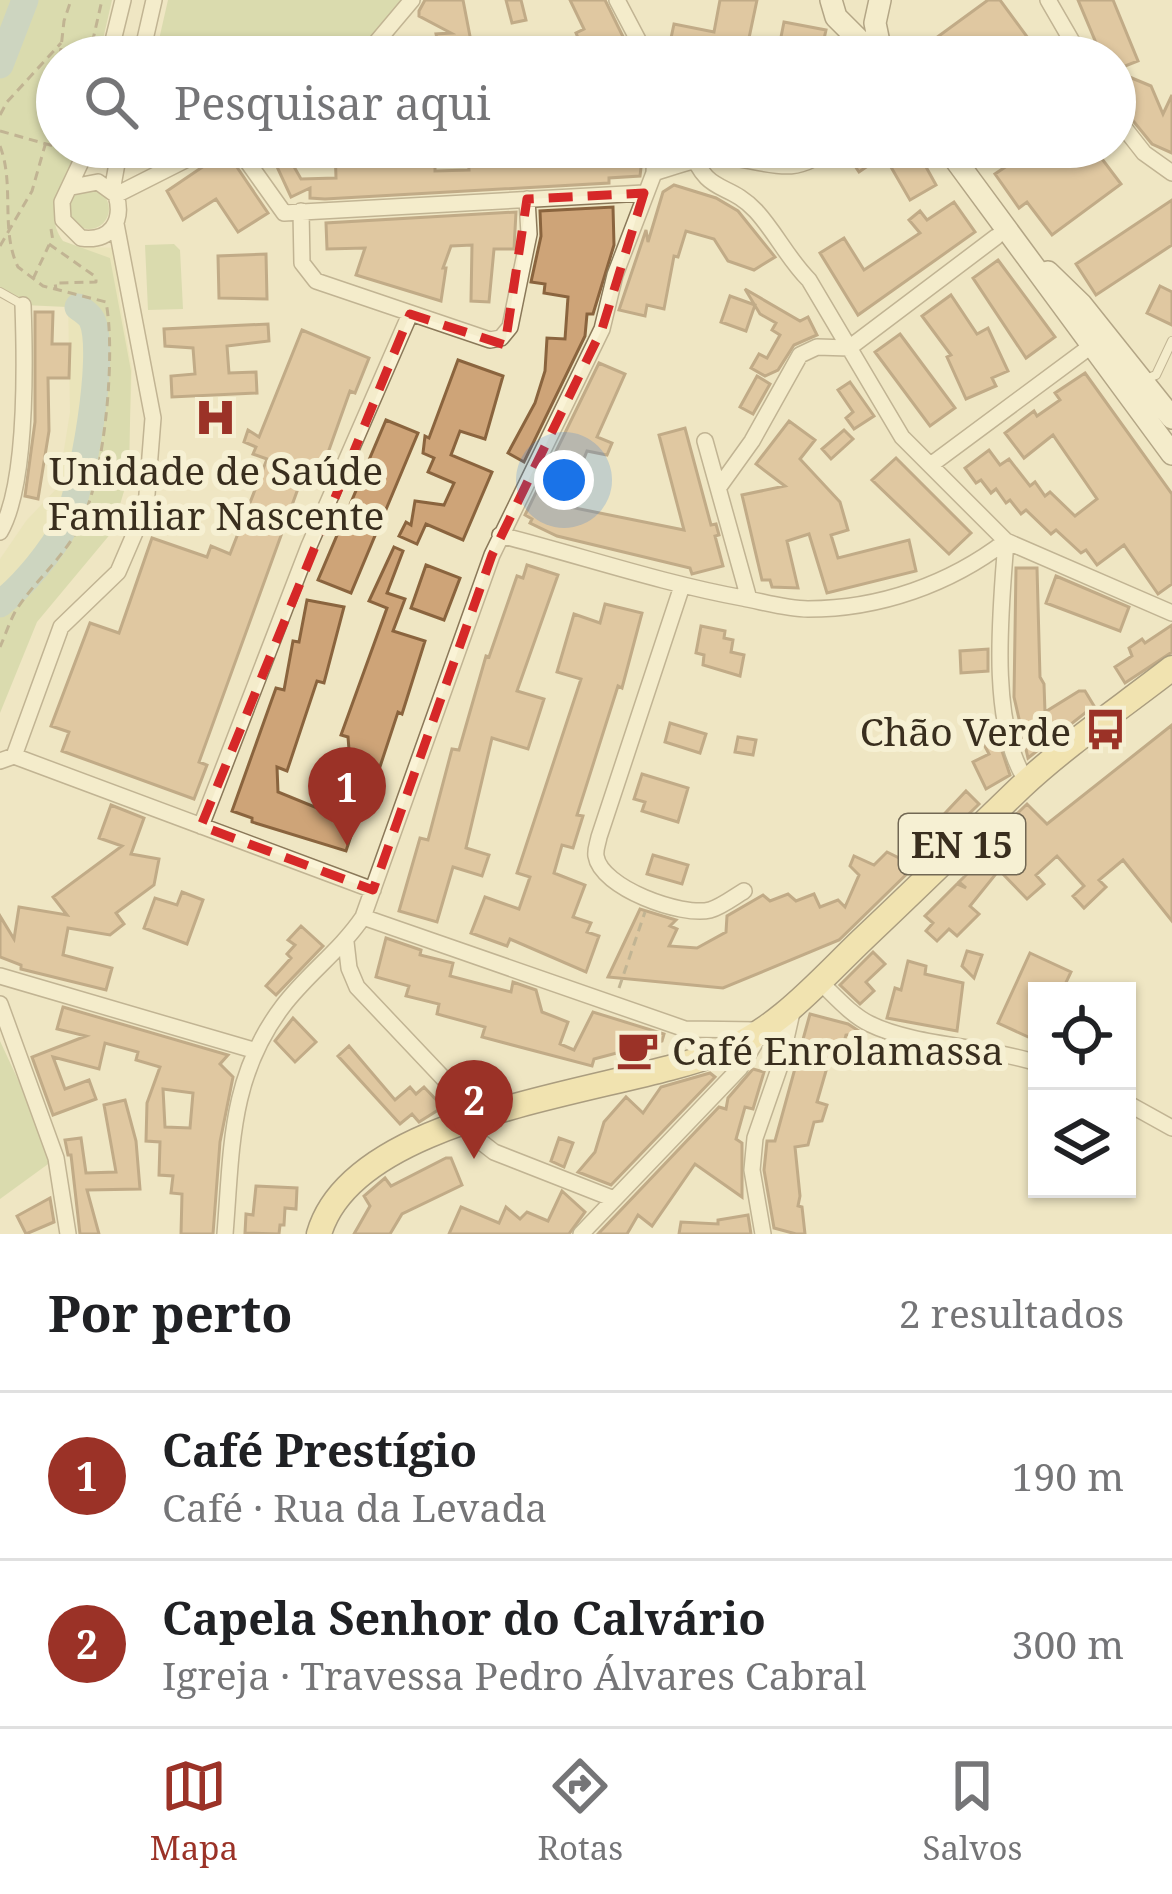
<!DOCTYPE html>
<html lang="pt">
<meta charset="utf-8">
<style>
:root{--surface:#fff;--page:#f6f6f6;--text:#202124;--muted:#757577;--line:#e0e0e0;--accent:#9b3227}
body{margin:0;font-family:"Noto Serif",serif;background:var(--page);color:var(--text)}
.controls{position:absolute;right:36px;bottom:36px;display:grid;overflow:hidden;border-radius:0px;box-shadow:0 3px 9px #0004}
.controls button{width:108px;height:108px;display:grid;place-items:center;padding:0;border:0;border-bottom:3px solid var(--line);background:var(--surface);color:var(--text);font:60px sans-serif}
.you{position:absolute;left:564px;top:480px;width:42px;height:42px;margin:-30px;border:9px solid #fff;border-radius:50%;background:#1a73e8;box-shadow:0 0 0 18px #1a73e833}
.badge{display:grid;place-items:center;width:78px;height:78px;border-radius:50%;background:var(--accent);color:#fff;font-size:39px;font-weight:700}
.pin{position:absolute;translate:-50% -99px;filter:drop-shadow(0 3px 6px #0008)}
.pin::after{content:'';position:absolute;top:63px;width:42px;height:36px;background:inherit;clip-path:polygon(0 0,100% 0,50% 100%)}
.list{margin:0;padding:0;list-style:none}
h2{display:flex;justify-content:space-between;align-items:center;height:156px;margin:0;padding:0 48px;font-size:51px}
h2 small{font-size:39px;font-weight:400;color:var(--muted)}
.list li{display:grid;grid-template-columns:78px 1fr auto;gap:36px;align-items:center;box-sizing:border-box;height:168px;padding:0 48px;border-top:3px solid var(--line)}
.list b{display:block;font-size:45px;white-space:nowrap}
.list p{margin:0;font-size:39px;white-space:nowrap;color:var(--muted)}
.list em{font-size:39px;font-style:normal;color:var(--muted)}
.icon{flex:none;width:66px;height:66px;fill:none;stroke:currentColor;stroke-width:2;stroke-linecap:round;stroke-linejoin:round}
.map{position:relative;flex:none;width:1172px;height:1234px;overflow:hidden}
.search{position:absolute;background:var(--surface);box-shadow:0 3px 9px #0004;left:36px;right:36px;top:36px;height:132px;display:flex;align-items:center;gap:30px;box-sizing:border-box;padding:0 42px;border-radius:66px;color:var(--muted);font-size:45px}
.sheet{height:492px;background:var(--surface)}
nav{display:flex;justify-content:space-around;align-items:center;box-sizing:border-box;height:168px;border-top:3px solid var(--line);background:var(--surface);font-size:33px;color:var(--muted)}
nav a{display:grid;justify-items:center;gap:6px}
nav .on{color:var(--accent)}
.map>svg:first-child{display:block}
.farmland{fill:#e5e2b0}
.green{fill:#c2ce96}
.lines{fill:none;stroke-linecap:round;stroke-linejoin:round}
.river{stroke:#a5c2bc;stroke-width:27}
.building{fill:#cea478;stroke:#8a643e;stroke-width:3;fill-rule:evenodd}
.lane-casing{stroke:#8a7859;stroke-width:10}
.street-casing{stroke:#8a7859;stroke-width:18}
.secondary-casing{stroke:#6c593c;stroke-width:24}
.primary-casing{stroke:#58452d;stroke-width:27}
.path{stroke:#8a7859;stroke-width:3;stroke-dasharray:9 6;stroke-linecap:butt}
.lane{stroke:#faf3d6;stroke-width:8}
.street{stroke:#faf3d6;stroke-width:15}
.secondary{stroke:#faf3d6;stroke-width:21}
.primary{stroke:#f3e09a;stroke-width:24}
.marked{fill:none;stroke:#d62828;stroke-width:9;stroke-dasharray:24 15;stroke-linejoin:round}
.labels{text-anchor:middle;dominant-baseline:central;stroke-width:12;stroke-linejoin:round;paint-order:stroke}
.shield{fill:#f6f0d3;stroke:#726854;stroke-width:3}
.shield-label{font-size:36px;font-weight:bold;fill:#392e1e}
.poi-label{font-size:39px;fill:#392e1e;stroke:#f6f0d3}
</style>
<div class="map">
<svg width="1172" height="1234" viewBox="0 0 1172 1234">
<rect width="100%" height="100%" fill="#efe6c3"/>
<path class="farmland" d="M 67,246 L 117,248 L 119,297 L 132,369 L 127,485 L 98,548 L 38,607 L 0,707 L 0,559 L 26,521 L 58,487 L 70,412 Z"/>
<path class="green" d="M 0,0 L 112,0 L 99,57 L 57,57 L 57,147 L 79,147 C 71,181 39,207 63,241 L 110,258 L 131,371 L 129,474 L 112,532 L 37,622 L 0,713 L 0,586 L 3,589 C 17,572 33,556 45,538 C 73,495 96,380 82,330 C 79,322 72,314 67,307 L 23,305 L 0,289 Z
M 168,0 L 402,0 L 374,37 L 351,57 L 155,57 Z
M 134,147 L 193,147 L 158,164 L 135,168 L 130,164 Z
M69 209a20 20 0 1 1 40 0a20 20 0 1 1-40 0Z
M 174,244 L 180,250 L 183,309 L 148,310 L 145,245 Z
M 0,1041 L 55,1159 L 0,1199 Z"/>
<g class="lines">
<path class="river" d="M 0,65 L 25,0
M 0,604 C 24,585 52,551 66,524 C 82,490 107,353 92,320 C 89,314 83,311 78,307"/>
</g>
<path class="building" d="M 463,0 L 474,57 L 441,57 L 436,34 L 451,33 L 419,16 L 419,11 L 425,0 Z
M 506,0 L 521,0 L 526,20 L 512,23 Z
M 570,0 L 605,0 L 633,57 L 610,57 L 607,50 L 586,57 L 576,33 L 584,29 Z
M 720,0 L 757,0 L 745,57 L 667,57 L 674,24 L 714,32 Z
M 988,0 L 1000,0 L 1042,57 L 910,57 Z
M 1078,0 L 1113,0 L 1138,61 L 1115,70 L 1115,57 L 1102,57 Z
M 784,22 L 826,30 L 820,57 L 777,57 Z
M 1115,71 L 1151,86 L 1163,114 L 1172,95 L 1172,153 L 1152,144 L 1121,106 L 1115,91 Z
M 254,147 L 293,147 L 285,151 L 301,179 L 336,178 L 335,147 L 358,147 L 358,164 L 412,163 L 412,156 L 435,155 L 435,171 L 469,170 L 468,157 L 521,154 L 521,165 L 614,161 L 614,152 L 643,151 L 640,176 L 609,178 L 609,183 L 325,199 L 310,198 L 310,188 L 291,197 L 273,158 L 263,163 Z
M 842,147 L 915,147 L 936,185 L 910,200 L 884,155 L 859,172 Z
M 1018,147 L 1093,147 L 1121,184 L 1052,235 L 1027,202 L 1019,208 L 995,174 L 1023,155 Z
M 226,151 L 268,213 L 238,232 L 216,199 L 183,220 L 167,191 Z
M 674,185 L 716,198 L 738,211 L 775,257 L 754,270 L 728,261 L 714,239 L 686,231 L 678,257 L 674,256 L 664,309 L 647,305 L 645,316 L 619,310 L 646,230 L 648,242 L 663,192 Z
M 1172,200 L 1172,245 L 1096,295 L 1076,264 Z
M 954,202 L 975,232 L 858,315 L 820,253 L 844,238 L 864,270 L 920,233 L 909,220 L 920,211 L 927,220 Z
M 613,207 L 614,245 L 593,314 L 587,314 L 585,336 L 524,462 L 508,453 L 535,403 L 545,371 L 547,338 L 565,339 L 568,297 L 544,293 L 545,284 L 531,282 L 541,236 L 540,211 Z
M 516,212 L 514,249 L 494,249 L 489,302 L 471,301 L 472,245 L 451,246 L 443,268 L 446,268 L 441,301 L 356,275 L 365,248 L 327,249 L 326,223 Z
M 266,254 L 267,299 L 219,298 L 218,256 Z
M 998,260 L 1055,337 L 1026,358 L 973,278 Z
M 1160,286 L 1172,292 L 1172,325 L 1147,313 Z
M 745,289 L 800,321 L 808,317 L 817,335 L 794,345 L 778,370 L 765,376 L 751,368 L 759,354 L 767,358 L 780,335 L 772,330 L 776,323 L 760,314 Z
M 951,295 L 977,334 L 988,328 L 1008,371 L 992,378 L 996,386 L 966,399 L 947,357 L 951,355 L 922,316 Z
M 730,296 L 755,305 L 746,331 L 721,322 Z
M 35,312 L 53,312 L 52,344 L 70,344 L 69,378 L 48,378 L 49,431 L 38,499 L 25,496 L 35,422 Z
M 268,324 L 269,341 L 227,346 L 229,373 L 256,372 L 257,393 L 172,397 L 171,376 L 195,374 L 193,348 L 165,346 L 164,329 Z
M 302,330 L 369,358 L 355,393 L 350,391 L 319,478 L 304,472 L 199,762 L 207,765 L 194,799 L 62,751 L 69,732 L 51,726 L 90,623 L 119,633 L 152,538 L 207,557 L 211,546 L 230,554 L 267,459 L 253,454 L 256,447 L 244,442 L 248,430 L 259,437 Z
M 900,334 L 955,408 L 930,426 L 875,352 Z
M 458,360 L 503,376 L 485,439 L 460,431 L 451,455 L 492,472 L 463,540 L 426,524 L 417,544 L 399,536 L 406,522 L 411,525 L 415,501 L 444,505 L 454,483 L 428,472 L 434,458 L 423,453 L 425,436 L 429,438 Z
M 599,363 L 625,374 L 597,437 L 612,443 L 607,455 L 587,451 L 565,506 L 684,530 L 659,435 L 685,428 L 711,525 L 716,524 L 719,535 L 715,536 L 723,566 L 692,574 L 690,568 L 557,536 L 530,523 L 532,519 L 525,515 Z
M 1085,373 L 1172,494 L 1172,584 L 1158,594 L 1124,545 L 1097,565 L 1086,550 L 1081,553 L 1056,530 L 1051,534 L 1026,510 L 1021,514 L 1010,500 L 1006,503 L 996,489 L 991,493 L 981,480 L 976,483 L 965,468 L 989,450 L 1000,465 L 1009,459 L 1030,486 L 1035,482 L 1045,496 L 1050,492 L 1075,516 L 1097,499 L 1053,435 L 1024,458 L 1005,433 L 1034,411 L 1037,416 L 1060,400 L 1055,393 Z
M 757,376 L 770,384 L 753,414 L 740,407 Z
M 850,382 L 874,416 L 854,429 L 846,418 L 853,412 L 838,390 Z
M 386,420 L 418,433 L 351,593 L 318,580 Z
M 789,421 L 815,440 L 800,459 L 840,502 L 848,530 L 831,535 L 838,558 L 909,540 L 916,571 L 827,593 L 809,534 L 787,541 L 798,588 L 772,587 L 770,580 L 762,580 L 742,495 L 785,486 L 756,464 Z
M 844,430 L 853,439 L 831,459 L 822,449 Z
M 896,458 L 971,533 L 949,554 L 872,480 Z
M 394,547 L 403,551 L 387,593 L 405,599 L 393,631 L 425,641 L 402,714 L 398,712 L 371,794 L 365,794 L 346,851 L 252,822 L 252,818 L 232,811 L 276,688 L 284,690 L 293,641 L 299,642 L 307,600 L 344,607 L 324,683 L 317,681 L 287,771 L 277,767 L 278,792 L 322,810 L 329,789 L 337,788 L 340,762 L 345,762 L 349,750 L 348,737 L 341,735 L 387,608 L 369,601 Z
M 426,565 L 460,578 L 444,620 L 411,608 Z
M 527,565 L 558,575 L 517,691 L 544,699 L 528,749 L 492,738 L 466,848 L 489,855 L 482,876 L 453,867 L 437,922 L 399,911 L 420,838 L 428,840 L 452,749 L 459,750 L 486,656 L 489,657 L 517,576 L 523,578 Z
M 1016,568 L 1037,568 L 1040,677 L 1044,684 L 1045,712 L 1079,691 L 1085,691 L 1094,706 L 1028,758 L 1014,697 Z
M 1056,576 L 1129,607 L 1120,631 L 1046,603 Z
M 605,604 L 642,613 L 622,688 L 618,686 L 577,815 L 583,816 L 573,848 L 562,845 L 554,873 L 585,885 L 573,917 L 591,923 L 587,932 L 599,936 L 586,972 L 510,939 L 507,946 L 471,933 L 485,897 L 519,909 L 530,877 L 517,873 L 581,679 L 557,672 L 574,614 L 600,623 Z
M 1172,625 L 1172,652 L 1125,683 L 1115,667 L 1132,656 L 1129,648 L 1142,639 L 1145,643 Z
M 701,626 L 725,631 L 724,638 L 733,640 L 731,652 L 744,655 L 740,676 L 703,665 L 704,655 L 696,653 Z
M 988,649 L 988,671 L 961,673 L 960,651 Z
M 670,723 L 706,734 L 700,753 L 665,742 Z
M 1172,725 L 1172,921 L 1123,860 L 1099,880 L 1106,887 L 1084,908 L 1073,896 L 1084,886 L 1057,856 L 1036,875 L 1044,884 L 1027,899 L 999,870 L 970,906 L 979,914 L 957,936 L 949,929 L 937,941 L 926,931 L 933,923 L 925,916 L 957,884 L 966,888 L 959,882 L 966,875 L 959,870 L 968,861 L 982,873 L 1001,857 L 987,843 L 1027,804 L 1047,824 Z
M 995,730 L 1010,775 L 986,789 L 973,762 L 989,754 L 980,737 Z
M 738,737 L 756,740 L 753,755 L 735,752 Z
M 642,774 L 688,788 L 678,822 L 642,811 L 645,802 L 634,799 Z
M 966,791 L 979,804 L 928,854 L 917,843 Z
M 111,805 L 144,818 L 131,854 L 159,859 L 154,885 L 116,913 L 124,924 L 110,935 L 68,928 L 63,955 L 112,968 L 106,990 L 21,969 L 21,965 L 0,957 L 0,916 L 14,939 L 19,907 L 67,915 L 53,897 L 122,846 L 99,838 Z
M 887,852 L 915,866 L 839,940 L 723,988 L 608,977 L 640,909 L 676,920 L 670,926 L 677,929 L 669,946 L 697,948 L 726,932 L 727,916 L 763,895 L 770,901 L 788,894 L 796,901 L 814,894 L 820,907 L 838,900 L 845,907 L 859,875 L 850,866 L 854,856 L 874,865 Z
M 653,855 L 688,865 L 682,884 L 647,874 Z
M 182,892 L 203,900 L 187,944 L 144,928 L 155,898 L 177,905 Z
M 301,926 L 323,946 L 276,995 L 266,986 L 291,958 L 287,954 L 295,945 L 288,940 Z
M 386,938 L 421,950 L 420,955 L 453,963 L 450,976 L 511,992 L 513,982 L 536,990 L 542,1012 L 568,1022 L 560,1044 L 574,1050 L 593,1012 L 664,1034 L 662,1041 L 594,1059 L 592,1066 L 482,1037 L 485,1027 L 437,1014 L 439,1004 L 406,996 L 409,986 L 376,977 Z
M 967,951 L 982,955 L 974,978 L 962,966 Z
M 873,952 L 885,964 L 866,982 L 874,991 L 860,1004 L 840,985 Z
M 1030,953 L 1071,972 L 1062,991 L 1037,991 L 1037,1041 L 998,1023 Z
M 908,961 L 926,966 L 925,974 L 963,983 L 957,1031 L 887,1018 L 895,988 L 901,990 Z
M 63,1007 L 228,1055 L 220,1064 L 233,1077 L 220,1142 L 213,1234 L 181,1234 L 182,1194 L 171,1193 L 173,1176 L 159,1175 L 160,1142 L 146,1141 L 147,1103 L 160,1067 L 136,1060 L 138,1052 L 105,1043 L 99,1069 L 53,1057 L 65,1089 L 89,1080 L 96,1099 L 53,1115 L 32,1057 L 86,1036 L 57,1029 ZM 163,1089 L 193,1093 L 190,1128 L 165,1127 Z
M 810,1014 L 848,1024 L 862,1033 L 846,1035 L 838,1063 L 828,1064 L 817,1102 L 827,1105 L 822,1121 L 814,1122 L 808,1145 L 795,1147 L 800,1196 L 798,1206 L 802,1207 L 805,1234 L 796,1234 L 774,1228 L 764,1170 L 767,1141 L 775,1141 Z
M 293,1018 L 316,1042 L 295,1062 L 275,1041 Z
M 349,1046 L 395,1100 L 410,1087 L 416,1094 L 424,1087 L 443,1107 L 419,1122 L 412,1114 L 400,1124 L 338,1056 Z
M 753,1069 L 764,1072 L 753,1109 L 745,1107 L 736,1139 L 742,1143 L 742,1197 L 695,1164 L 652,1226 L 638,1215 L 627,1234 L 598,1234 L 719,1107 L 726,1109 L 728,1098 Z
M 710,1073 L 715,1077 L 611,1185 L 578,1172 L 595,1152 L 604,1122 L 626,1097 L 643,1113 L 661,1087 Z
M 125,1100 L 136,1141 L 140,1189 L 87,1190 L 99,1234 L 80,1234 L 71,1155 L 68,1155 L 65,1140 L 81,1138 L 86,1173 L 116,1172 L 104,1105 Z
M 559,1138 L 573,1143 L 564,1167 L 551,1161 Z
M 446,1158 L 451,1158 L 462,1185 L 402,1214 L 390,1234 L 354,1234 L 370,1206 L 364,1196 L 385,1178 L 391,1186 Z
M 256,1186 L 297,1188 L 296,1209 L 285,1208 L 284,1225 L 280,1225 L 279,1234 L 245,1233 L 246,1214 L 253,1215 Z
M 562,1191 L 585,1212 L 569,1234 L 449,1234 L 461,1207 L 499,1223 L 506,1207 L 520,1219 L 527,1212 L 548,1221 Z
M 50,1198 L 54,1222 L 26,1234 L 17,1216 Z
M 748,1215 L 751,1234 L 679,1234 L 681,1222 L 718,1224 L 718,1220 Z"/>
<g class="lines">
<defs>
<path id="lane" d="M 0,292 L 23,305
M 1143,380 L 1156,375 L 1172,341"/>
<path id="street" d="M 617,0 L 647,57
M 1048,0 L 1081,57
M 109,57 L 123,0
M 141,57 L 154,0
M 364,57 L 412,0
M 852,57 L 854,33
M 1115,116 L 1144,153 L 1172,173
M 237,147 L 284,213 L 644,193
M 690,147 C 707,197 727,180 756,211 C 776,233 788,259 809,280 L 902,437 L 1006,541 L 1172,613
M 654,173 C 670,168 703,156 719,156 C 757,158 798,182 826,147
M 72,187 L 98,182 L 116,195 C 124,222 110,242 81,238 L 63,220 L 62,202 L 88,147
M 112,191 L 120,147
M 116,195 L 211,147
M 301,211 L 302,263 L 316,281 L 490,340 L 501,338 L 510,327 L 529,234 L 527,199
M 705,441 L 749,599
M 932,464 L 1091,346 L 1100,346
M 719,487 L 752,441 L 800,355 L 817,347 L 849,348 L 996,237
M 0,532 C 28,484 25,361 23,305
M 500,535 C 582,556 661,583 743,598 C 764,602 787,609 808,609 C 880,609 950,584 1006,541
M 1006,541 C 1001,608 988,724 1027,782
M 682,586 L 599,837 C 598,843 595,849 596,856 C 601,888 682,917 710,910 C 721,907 734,897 744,891
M 14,756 L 61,627 L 118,572 L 146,507 L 153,418 L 116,224
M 0,761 L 14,756 L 373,890
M 201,826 L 309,546 L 410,314
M 363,917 L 685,1029 L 759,1030
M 346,942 L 349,968 L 357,987 L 480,1117
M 0,976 L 253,1050
M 819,981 C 834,995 851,1015 870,1024 C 915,1046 986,1046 1037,1063
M 0,1004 L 56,1158 L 68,1234
M 762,1030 L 776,1049 L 780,1066 L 755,1138 L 752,1170 L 763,1234
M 781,1061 L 793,1008
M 1127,1103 L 1172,1128
M 467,1122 L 476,1138 L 494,1152 L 614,1199
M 225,1234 C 232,1149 229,1077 283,1006 C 307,974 340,951 363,917 L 492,555 L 602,329 L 615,275 L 654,173 L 655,147
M 581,1234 L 740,1068 L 758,1038"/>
<path id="secondary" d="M 831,0 L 836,17 L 876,57
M 880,0 L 875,23 L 882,57
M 946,147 L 1172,454
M 1048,272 L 1081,304 L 1172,418"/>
<path id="primary" d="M 319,1234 C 354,1111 616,1093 721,1052 C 777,1031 820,980 863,939 C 916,889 968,838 1021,787 C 1067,744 1122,707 1172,668"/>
</defs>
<use href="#lane" class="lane-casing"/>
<use href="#street" class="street-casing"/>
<use href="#secondary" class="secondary-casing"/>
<use href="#primary" class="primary-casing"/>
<path class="path" d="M 60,57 L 64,21 L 71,0
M 89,57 L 102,0
M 0,115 L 7,102 L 61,43
M 0,131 L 68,150
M 0,146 C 15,185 0,230 18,267 L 43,286 L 106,302 C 116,354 105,474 81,523 C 65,557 34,581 15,612 C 9,623 5,636 0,647
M 51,229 L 53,241
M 49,244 L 96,277 L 96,282 L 55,283 L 56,289
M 0,246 L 32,191 L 57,103
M 33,279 L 49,245
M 619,988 L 645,912"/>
<use href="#lane" class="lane"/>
<use href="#street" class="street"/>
<use href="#secondary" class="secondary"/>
<use href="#primary" class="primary"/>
</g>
<path d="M0 0H1172V1234H0ZM 644,193 L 602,329 L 492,555 L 373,890 L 201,826 L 410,314 L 505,345 L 527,199 Z" fill="#efe6c3" fill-opacity=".55" fill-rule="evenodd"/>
<path class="marked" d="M 644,193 L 602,329 L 492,555 L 373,890 L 201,826 L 410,314 L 505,345 L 527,199 Z"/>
<defs>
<symbol id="hospital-bare" viewBox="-9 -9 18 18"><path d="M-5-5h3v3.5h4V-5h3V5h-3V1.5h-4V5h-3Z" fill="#9b3227" stroke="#f6f0d3" stroke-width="2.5" paint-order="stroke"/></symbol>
<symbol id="bus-bare" viewBox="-9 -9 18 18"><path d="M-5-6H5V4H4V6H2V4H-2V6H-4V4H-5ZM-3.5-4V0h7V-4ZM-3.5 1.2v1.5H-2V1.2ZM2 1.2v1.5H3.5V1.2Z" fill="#9b3227" stroke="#f6f0d3" stroke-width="2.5" paint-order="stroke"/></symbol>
<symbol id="cafe-bare" viewBox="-9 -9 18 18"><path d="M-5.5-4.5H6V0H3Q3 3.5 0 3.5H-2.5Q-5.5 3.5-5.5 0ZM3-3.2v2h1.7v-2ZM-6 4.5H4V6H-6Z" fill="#9b3227" stroke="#f6f0d3" stroke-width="2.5" paint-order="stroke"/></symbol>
</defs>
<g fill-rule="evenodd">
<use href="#hospital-bare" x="186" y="388" width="59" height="59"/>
<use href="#bus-bare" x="1076" y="700" width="59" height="59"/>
<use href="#cafe-bare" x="608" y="1020" width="59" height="59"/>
</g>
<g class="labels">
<rect class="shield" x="899" y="814" width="126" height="60" rx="9"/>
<g class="shield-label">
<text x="962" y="844">EN 15</text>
</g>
<g class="poi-label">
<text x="216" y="469">Unidade de Saúde<tspan x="216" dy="45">Familiar Nascente</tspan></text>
<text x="1071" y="730" text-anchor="end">Chão Verde</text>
<text x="672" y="1049" text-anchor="start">Café Enrolamassa</text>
</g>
</g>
</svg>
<div class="controls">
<button><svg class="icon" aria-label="locate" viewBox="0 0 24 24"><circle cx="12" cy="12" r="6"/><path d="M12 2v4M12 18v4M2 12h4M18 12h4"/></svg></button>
<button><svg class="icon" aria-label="layers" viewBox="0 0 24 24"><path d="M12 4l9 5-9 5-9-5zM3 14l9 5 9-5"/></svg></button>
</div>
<div class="you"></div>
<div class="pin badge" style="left:347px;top:846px">1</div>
<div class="pin badge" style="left:474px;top:1159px">2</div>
<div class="search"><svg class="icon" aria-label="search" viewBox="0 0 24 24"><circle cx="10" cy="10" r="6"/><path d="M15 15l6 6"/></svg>Pesquisar aqui</div>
</div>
<section class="sheet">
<h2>Por perto<small>2 resultados</small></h2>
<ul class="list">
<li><span class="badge">1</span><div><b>Café Prestígio</b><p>Café · Rua da Levada</p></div><em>190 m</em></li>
<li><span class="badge">2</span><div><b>Capela Senhor do Calvário</b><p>Igreja · Travessa Pedro Álvares Cabral</p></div><em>300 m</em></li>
</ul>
</section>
<nav>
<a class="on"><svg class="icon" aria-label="map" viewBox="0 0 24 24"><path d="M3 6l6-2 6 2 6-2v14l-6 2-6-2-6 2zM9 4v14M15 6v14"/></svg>Mapa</a>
<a><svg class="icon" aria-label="directions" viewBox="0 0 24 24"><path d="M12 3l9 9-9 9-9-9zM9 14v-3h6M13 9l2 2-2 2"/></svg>Rotas</a>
<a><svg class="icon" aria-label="saved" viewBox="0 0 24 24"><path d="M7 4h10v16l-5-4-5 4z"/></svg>Salvos</a>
</nav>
